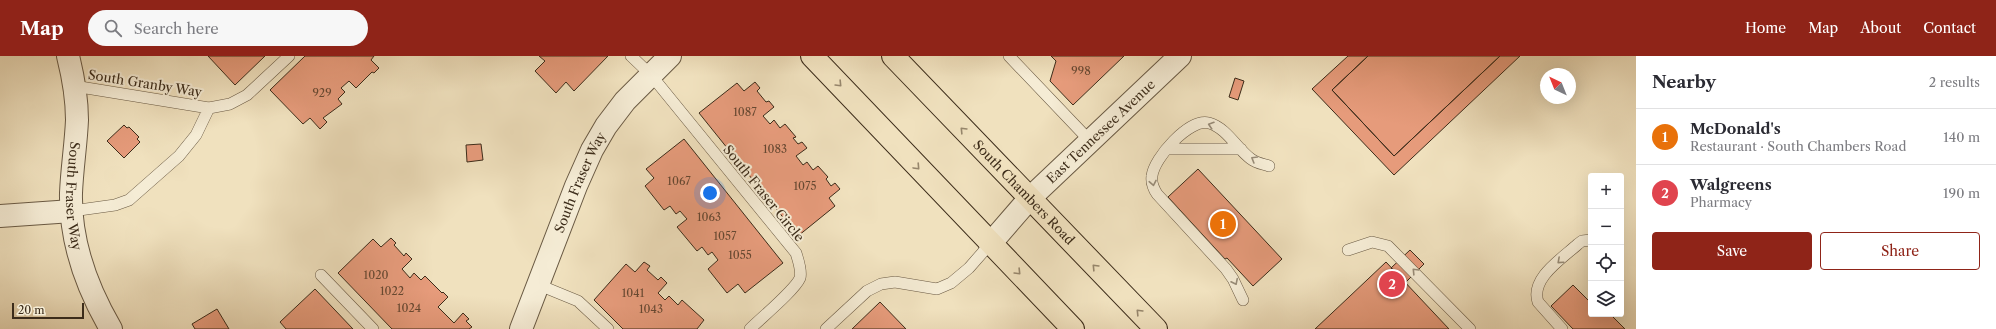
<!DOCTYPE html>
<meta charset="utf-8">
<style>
:root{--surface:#fff;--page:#f7f7f7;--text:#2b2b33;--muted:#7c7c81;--line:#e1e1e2;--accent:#8f2418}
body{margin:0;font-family:"Libre Caslon Text",serif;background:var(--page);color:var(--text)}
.controls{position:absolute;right:12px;bottom:12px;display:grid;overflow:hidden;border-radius:4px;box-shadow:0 4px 16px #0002}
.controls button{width:36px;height:36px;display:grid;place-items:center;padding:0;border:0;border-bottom:1px solid var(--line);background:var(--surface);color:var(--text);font:20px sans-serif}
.compass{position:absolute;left:1540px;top:12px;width:36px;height:36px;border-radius:50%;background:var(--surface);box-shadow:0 4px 16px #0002;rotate:317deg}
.scale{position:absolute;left:12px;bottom:10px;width:72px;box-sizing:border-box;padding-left:4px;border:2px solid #3c2c1a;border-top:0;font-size:11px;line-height:14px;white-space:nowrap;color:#3c2c1a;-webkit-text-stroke:3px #f5ecd5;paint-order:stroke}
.you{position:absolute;left:710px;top:137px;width:14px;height:14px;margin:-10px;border:3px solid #fff;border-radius:50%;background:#1a73e8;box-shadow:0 0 0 6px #1a73e833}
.badge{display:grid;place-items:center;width:26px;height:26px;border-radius:50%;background:var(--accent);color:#fff;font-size:13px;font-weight:700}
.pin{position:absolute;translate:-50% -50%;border:2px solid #fff;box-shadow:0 1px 4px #0006}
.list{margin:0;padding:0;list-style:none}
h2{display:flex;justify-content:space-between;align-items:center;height:52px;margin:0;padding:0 16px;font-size:17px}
h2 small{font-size:13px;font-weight:400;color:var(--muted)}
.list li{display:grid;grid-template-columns:26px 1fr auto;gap:12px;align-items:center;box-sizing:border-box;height:56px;padding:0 16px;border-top:1px solid var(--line)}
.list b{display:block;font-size:15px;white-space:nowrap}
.list p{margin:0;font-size:13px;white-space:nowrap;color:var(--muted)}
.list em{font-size:13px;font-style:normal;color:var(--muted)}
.actions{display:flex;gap:8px;padding:12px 16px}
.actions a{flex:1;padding:9px 0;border:1px solid var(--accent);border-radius:4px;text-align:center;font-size:14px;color:var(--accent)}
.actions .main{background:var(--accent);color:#fff}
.icon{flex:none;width:22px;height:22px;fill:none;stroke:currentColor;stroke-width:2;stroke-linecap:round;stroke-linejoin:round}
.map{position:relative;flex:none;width:1636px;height:273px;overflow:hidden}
header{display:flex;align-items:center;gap:24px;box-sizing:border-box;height:56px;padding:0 20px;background:var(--accent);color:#fff}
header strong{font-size:19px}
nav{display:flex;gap:22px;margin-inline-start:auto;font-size:14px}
.search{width:280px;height:36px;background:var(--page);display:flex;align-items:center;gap:10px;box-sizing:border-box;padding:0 14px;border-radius:22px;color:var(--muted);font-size:15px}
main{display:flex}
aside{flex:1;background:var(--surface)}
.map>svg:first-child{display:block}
.building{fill:#e69b7b;stroke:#3c2c1a}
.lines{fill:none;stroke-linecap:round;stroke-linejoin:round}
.service-casing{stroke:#695943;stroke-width:12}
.minor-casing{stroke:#695943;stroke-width:24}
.primary-casing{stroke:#3c2c1a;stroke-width:24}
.service{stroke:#f5ecd5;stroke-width:11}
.minor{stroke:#f5ecd5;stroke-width:22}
.primary{stroke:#f0e1be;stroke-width:22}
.oneway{stroke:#96866c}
.oneway2{stroke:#988c78}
.labels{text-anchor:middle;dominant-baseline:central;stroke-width:4;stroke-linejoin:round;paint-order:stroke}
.number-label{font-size:11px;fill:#664832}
.street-label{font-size:13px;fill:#3c2c1a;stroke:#f5ecd5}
</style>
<header>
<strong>Map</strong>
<div class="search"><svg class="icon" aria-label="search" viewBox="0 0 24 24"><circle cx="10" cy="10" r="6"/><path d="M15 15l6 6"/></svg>Search here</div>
<nav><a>Home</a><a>Map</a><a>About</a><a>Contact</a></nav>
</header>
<main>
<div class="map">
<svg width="1636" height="273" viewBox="0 0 1636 273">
<rect width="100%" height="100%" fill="#f0e1be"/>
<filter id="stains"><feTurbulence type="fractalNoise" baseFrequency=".005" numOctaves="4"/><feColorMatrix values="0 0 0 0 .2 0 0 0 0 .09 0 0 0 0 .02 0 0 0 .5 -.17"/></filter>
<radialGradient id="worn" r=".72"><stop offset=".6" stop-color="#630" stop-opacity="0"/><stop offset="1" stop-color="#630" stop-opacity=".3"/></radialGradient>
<path class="building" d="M 208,0 L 265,0 L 235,29 Z
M 305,0 L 374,0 L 371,4 L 379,12 L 374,17 L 372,16 L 356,32 L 349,25 L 341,32 L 345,36 L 338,43 L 342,48 L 323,62 L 327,66 L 320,73 L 310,62 L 303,68 L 270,34 Z
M 539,0 L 608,0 L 574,35 L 566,26 L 556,37 L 535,15 L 545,5 Z
M 1051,0 L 1124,0 L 1073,49 L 1050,25 L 1056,5 Z
M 1348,0 L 1368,0 L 1332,34 L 1394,100 L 1500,0 L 1520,0 L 1394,119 L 1312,33 Z
M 1368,0 L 1500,0 L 1394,100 L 1332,34 Z
M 1235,22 L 1244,25 L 1238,44 L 1229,41 Z
M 755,26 L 760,32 L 757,35 L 766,46 L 769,45 L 774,51 L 763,60 L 770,68 L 774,64 L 780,72 L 785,68 L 796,81 L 793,82 L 798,88 L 802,86 L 807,92 L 796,100 L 803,109 L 807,106 L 813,114 L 818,110 L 828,121 L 826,123 L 831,130 L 835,127 L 840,133 L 829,142 L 835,150 L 798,180 L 699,57 L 737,27 L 744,35 Z
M 124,69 L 127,72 L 129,71 L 139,81 L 137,83 L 140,86 L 124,102 L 107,85 Z
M 684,83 L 783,207 L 745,237 L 738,228 L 727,237 L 708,213 L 718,204 L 712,196 L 708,199 L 702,191 L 697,195 L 677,171 L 687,163 L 680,155 L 676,158 L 670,150 L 664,154 L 645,130 L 654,122 L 646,113 Z
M 481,88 L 483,104 L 467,106 L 466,89 Z
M 1198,113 L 1282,203 L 1253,230 L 1227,202 L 1225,203 L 1168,141 Z
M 391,182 L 396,187 L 394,189 L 404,200 L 406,197 L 412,203 L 402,213 L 410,222 L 414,217 L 421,224 L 425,220 L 442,237 L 443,236 L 448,241 L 438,251 L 454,267 L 463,257 L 469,263 L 466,265 L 472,271 L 469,273 L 392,273 L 338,217 L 373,183 L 381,191 Z
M 1410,194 L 1424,208 L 1405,227 L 1391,212 Z
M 644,206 L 650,210 L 647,214 L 658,224 L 661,221 L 667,227 L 658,237 L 665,244 L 669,240 L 678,249 L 682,244 L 704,264 L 697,273 L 623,273 L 594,244 L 626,208 L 635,216 Z
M 1386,206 L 1449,273 L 1315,273 L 1349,241 Z
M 1573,229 L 1589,245 L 1591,243 L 1591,258 L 1610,258 L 1625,273 L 1573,273 L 1551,250 Z
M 315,233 L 353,273 L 286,273 L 280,266 Z
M 880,246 L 906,273 L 852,273 Z
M 217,253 L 229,273 L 195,273 L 192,268 Z"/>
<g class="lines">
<defs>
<path id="service" d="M 631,0 L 651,19 L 796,197 C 798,204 802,214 800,222 C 795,234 761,262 750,273
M 1009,0 L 1090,85
M 74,30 L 209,52 L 230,48 L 247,39 L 289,0
M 1167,93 L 1241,93
M 72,155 L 115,149 L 129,144 L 179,100 L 196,79 L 209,52
M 1348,194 L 1372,186 L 1388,190 L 1470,273
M 321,219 L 373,273
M 539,229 L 578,245 L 608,273
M 1243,244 L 1233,223 L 1226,213 L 1157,138 C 1153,132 1151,127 1152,120 C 1154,102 1189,62 1209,67 C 1227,72 1237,93 1251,103 C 1256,107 1263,108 1269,110
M 826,273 L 867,235 L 881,228 L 895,226 L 937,233 L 951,227 L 969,212 L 990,188
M 1562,273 L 1538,246 C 1530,222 1563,202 1578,188 L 1582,185 L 1591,184"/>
<g id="minor">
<path id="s1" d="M 68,0 C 73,20 77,42 77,64 C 76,88 72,112 71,137 C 70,184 87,232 111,273"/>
<path d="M 0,160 L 72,155"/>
<path id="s2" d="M 990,188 L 1029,143 L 1180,0"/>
<path id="s3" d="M 521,273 L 576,130 L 592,94 L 606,70 L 625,45 L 670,0"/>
</g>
<g id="primary">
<path d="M 812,0 L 1073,273"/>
<path id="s4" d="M 893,0 L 1156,273"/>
</g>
</defs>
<use href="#service" class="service-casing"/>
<use href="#minor" class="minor-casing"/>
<use href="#primary" class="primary-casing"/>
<use href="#service" class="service"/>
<use href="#minor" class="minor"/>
<use href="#primary" class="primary"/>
</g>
<defs><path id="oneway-chevron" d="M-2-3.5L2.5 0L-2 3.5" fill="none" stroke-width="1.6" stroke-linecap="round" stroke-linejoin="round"/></defs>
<g class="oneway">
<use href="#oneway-chevron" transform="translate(839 28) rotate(46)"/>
<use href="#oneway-chevron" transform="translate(963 74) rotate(-134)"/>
<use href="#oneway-chevron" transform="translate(917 111) rotate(47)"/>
<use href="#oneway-chevron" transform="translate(1095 211) rotate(-134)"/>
<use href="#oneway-chevron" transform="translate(1018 216) rotate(46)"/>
<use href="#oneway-chevron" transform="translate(1139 256) rotate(-134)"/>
</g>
<g class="oneway2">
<use href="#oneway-chevron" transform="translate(1211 69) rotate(-162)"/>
<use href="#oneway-chevron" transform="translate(1254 103) rotate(-149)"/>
<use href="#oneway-chevron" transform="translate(1153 127) rotate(79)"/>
<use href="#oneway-chevron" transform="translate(1560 205) rotate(138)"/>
<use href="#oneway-chevron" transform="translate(1415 215) rotate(-134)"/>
<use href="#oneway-chevron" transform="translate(1235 226) rotate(64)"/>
</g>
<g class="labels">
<g class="number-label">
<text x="1081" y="15">998</text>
<text x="322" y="37">929</text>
<text x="745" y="56">1087</text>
<text x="775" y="93">1083</text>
<text x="679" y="125">1067</text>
<text x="805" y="130">1075</text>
<text x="709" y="161">1063</text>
<text x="725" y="180">1057</text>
<text x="740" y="199">1055</text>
<text x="376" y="219">1020</text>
<text x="392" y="235">1022</text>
<text x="633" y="237">1041</text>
<text x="409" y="252">1024</text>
<text x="651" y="253">1043</text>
</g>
<g class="street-label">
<text transform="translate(145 27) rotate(9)">South Granby Way</text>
<text stroke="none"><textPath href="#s2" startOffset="158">East Tennessee Avenue</textPath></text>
<text stroke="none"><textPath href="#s3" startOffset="158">South Fraser Way</textPath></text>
<text transform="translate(764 137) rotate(51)">South Fraser Circle</text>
<text stroke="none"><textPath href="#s4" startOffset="189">South Chambers Road</textPath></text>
<text stroke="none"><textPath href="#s1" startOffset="141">South Fraser Way</textPath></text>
</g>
</g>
<rect width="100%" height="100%" filter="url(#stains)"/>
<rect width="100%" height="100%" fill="url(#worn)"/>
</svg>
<div class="controls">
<button>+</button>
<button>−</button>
<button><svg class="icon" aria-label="locate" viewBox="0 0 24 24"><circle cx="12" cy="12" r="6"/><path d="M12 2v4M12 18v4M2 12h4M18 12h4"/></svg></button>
<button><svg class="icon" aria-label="layers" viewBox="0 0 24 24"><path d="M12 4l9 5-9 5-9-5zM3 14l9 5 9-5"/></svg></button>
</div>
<svg class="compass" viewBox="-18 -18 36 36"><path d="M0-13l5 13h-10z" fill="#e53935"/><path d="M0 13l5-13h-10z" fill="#7c7c81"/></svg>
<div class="scale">20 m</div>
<div class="you"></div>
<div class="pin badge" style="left:1223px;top:168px;background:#e8710a">1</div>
<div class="pin badge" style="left:1392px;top:228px;background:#e0444e">2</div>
</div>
<aside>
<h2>Nearby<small>2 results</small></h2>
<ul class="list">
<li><span class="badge" style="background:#e8710a">1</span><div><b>McDonald's</b><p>Restaurant · South Chambers Road</p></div><em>140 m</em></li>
<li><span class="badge" style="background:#e0444e">2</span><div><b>Walgreens</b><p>Pharmacy</p></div><em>190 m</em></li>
</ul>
<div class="actions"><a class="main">Save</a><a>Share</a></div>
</aside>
</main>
